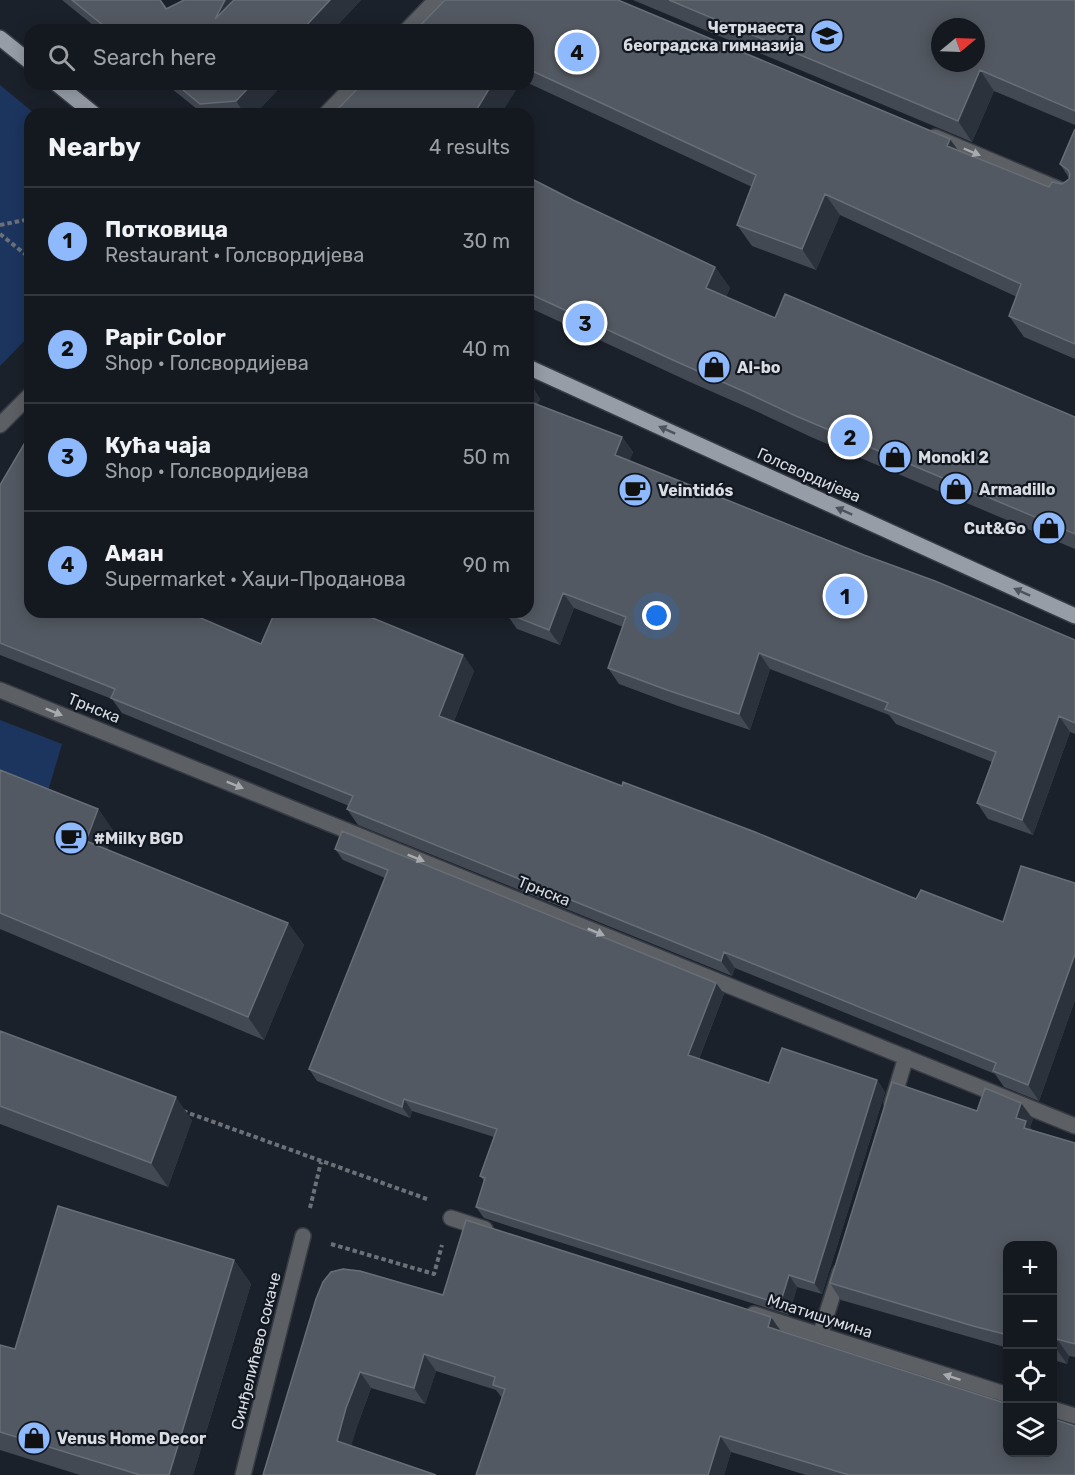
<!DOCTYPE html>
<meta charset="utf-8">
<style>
:root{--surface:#141920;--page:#21262d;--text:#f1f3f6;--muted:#9da0a5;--line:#33383e;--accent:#8eb9fd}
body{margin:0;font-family:Rubik,sans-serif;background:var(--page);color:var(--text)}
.controls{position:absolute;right:18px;bottom:18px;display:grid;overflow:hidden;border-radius:12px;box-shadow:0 3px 15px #0003}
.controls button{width:54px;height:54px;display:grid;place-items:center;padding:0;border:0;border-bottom:2px solid var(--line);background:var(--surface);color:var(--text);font:30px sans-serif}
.compass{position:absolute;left:931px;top:18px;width:54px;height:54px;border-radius:50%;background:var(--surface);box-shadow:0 3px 15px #0003;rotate:71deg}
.you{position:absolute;left:657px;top:616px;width:21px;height:21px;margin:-15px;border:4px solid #fff;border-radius:50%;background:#1a73e8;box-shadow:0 0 0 9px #1a73e833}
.badge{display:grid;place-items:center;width:39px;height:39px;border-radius:50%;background:var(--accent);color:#111;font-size:20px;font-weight:700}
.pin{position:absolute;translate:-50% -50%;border:3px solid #fff;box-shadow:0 2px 6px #0006}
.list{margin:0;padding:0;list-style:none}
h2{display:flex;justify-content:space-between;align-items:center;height:78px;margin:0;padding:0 24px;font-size:26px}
h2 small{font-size:20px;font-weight:400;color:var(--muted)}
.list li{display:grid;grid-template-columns:39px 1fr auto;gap:18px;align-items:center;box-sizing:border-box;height:108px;padding:0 24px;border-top:2px solid var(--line)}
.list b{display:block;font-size:22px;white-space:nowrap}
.list p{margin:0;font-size:20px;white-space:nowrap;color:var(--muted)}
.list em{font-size:20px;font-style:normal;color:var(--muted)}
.icon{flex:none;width:33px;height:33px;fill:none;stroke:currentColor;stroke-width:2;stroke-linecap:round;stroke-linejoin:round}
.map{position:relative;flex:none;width:1075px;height:1475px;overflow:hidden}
.search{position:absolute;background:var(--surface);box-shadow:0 3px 15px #0003;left:24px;top:24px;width:510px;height:66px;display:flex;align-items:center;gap:15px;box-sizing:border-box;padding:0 21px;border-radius:18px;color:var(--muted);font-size:22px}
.panel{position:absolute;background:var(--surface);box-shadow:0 3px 15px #0003;left:24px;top:108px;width:510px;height:510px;border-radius:18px}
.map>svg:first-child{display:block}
.green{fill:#1c355f}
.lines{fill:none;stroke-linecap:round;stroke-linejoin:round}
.minor-casing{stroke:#363b44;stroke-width:18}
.major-casing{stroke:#363b44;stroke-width:18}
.path{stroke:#6c7179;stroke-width:4;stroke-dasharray:4.5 3;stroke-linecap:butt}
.minor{stroke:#5c5f64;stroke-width:15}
.major{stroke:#979da7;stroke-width:15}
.wall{fill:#434953}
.shaded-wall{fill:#2c323c}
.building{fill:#535962;stroke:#686e76;stroke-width:1.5;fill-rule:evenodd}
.oneway{fill:#a7abb0}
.oneway2{fill:#4e545d}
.labels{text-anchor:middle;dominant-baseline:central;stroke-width:4.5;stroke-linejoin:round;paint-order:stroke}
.poi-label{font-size:16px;font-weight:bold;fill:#d9dde3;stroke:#121821;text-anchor:start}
.street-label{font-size:16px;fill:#d9dde3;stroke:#121821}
</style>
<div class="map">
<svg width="1075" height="1475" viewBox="0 0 1075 1475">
<rect width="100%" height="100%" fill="#1b212a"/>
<path class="green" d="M 0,85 L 35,114 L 30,114 L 30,335 L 0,366 Z
M 0,720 L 62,744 L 48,791 L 0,772 Z"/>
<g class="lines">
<defs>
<path id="minor" d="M 407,30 L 436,0
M 326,114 L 355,84
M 935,137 L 1075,196
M 0,425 L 30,395
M 0,690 L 1075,1126
M 892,1103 L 906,1057
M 451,1218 L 485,1229
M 754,1314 L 1008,1395
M 820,1335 L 840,1272
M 1052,1409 L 1075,1416
M 243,1475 L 303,1236"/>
<path id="major" d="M 0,38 L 30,62
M 57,84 L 94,114
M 528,367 L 1075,616"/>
</defs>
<use href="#minor" class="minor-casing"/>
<use href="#major" class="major-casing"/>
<path class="path" d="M 0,225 L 30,219
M 0,234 L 30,258
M 183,1111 L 427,1199
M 310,1208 L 321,1162
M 331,1244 L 434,1274 L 442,1245"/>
<use href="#minor" class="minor"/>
<use href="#major" class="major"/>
</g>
<path class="wall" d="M 62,0 L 161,0 L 167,8 L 361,0 L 333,30 L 99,30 Z
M 633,0 L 1075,0 L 1075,125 L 994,91 L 972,142 Z
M 528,30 L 957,150 L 1049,187 L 1062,184 L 1069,179 L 1069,178 L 1060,164 L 1075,129 L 1075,359 L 1024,337 L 1009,316 L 1017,297 L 840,215 L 816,270 L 752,246 L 737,225 L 752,187 L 528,83 Z
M 166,84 L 283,84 L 255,114 L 203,114 Z
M 528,177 L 573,200 L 715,267 L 730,288 L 726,297 L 775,318 L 1075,417 L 1075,549 L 811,437 L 758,412 L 690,382 L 528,307 Z
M 530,383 L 540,399 L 537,405 L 622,437 L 633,452 L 629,461 L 1075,640 L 1075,734 L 1070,732 L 1033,835 L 988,819 L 977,803 L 992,762 L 896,724 L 889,715 L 770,669 L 750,730 L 678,706 L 619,684 L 608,668 L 623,627 L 574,608 L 560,645 L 517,629 L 506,613 L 528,612 Z
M 0,485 L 30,612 L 261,644 L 463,655 L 474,671 L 454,721 L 916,899 L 1003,922 L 1075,883 L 1075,1000 L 1039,1101 L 1004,1087 L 995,1074 L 792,991 L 735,968 L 732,976 L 358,825 L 347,809 L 349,806 L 122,713 L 112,699 L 0,655 Z
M 0,770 L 98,809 L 114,832 L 107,850 L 288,923 L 304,945 L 264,1040 L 0,929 Z
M 335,849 L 716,983 L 724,994 L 699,1059 L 769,1083 L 877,1080 L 885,1092 L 822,1294 L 797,1287 L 789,1315 L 484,1218 L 476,1207 L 484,1181 L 480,1176 L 494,1137 L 412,1111 L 410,1118 L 317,1081 L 309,1069 L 385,878 L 343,860 Z
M 0,1031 L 192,1120 L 168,1187 L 0,1124 Z
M 977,1111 L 1033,1119 L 1030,1127 L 1032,1130 L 1075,1143 L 1075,1357 L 1069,1356 L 1067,1364 L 1053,1360 L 1053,1245 L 1008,1245 L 1008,1348 L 841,1300 L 830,1283 Z
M 234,1260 L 251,1284 L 193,1475 L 80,1475 L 0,1450 L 0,1345 L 15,1349 Z
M 443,1295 L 781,1332 L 1075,1475 L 806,1475 L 731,1452 L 724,1475 L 476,1475 L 502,1398 L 496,1390 L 436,1371 L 425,1404 L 371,1388 L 358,1424 L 263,1475 L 316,1299 Z"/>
<path class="shaded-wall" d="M 225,0 L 248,0 L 215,19 Z
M 330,0 L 361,0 L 333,30 L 302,30 Z
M 980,70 L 994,91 L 972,142 L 958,121 Z
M 252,84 L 283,84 L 255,114 L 245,114 L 236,101 Z
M 492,84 L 520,84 L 501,114 L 474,114 Z
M 950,139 L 965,160 L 947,146 Z
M 825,194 L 840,215 L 816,270 L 802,249 Z
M 715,267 L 730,288 L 721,309 L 706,288 Z
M 530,383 L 540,399 L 533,415 L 528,408 L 528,386 Z
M 622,437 L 633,452 L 626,471 L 615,455 Z
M 563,593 L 574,608 L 560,645 L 549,630 Z
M 759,653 L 770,669 L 750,730 L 739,714 Z
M 463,655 L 474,671 L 450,731 L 439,716 Z
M 1059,716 L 1070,732 L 1033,835 L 1022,820 Z
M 98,809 L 114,832 L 102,864 L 86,841 Z
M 288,923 L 304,945 L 264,1040 L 248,1017 Z
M 724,952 L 735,968 L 732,976 L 721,961 Z
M 1075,954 L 1075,1000 L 1039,1101 L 1028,1085 Z
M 716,983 L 724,994 L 696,1066 L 688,1055 Z
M 877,1080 L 885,1092 L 822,1294 L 814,1283 Z
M 176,1097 L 192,1120 L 168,1187 L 151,1163 Z
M 404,1099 L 412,1111 L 410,1118 L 402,1107 Z
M 1021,1103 L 1033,1119 L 1030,1127 L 1037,1137 L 1027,1135 L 1016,1118 Z
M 234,1260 L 251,1284 L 193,1475 L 169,1475 Z
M 789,1275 L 797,1287 L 789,1315 L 780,1304 Z
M 771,1317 L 783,1334 L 768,1327 Z
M 1057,1339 L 1069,1356 L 1067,1364 L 1055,1347 Z
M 424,1354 L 436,1371 L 425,1404 L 414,1388 Z
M 360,1372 L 371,1388 L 358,1424 L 348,1457 L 337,1441 L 346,1408 Z
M 720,1436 L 731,1452 L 724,1475 L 708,1475 Z"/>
<path class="building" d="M 72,0 L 160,0 L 166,9 L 184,0 L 225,0 L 215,19 L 234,0 L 330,0 L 302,30 L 109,30 Z
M 445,0 L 618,0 L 950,139 L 947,146 L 1049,187 L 1052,182 L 1062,184 L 1069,179 L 1070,174 L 1068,170 L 1060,164 L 1075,129 L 1075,344 L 1009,316 L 1021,284 L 825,194 L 802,249 L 737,225 L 756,175 L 528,69 L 528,30 L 416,30 Z
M 669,0 L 1075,0 L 1075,111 L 980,70 L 958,121 ZM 940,27 L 976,27 L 976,63 L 940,63 Z
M 176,84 L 252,84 L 236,101 L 200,104 Z
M 362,84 L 492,84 L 474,114 L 333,114 Z
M 528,177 L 573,200 L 715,267 L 706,288 L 775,318 L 785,294 L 1075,417 L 1075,534 L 796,416 L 743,391 L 675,361 L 528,293 Z
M 528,401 L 622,437 L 615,455 L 864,555 L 935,581 L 1012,613 L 1075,640 L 1075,723 L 1059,716 L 1022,820 L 977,803 L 996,752 L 885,709 L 888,703 L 759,653 L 739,714 L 667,690 L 608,668 L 626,617 L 563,593 L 549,630 L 506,613 L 507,612 L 528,612 Z
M 30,434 L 30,612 L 187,612 L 261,644 L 275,612 L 358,612 L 463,655 L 439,716 L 622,786 L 623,782 L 755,832 L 916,899 L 921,890 L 1003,922 L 1021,866 L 1075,883 L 1075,954 L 1028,1085 L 993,1071 L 996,1063 L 781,975 L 724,952 L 721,961 L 347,809 L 353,796 L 111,698 L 115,689 L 0,643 L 0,485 Z
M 0,770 L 98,809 L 86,841 L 288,923 L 248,1017 L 0,913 Z
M 342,831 L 716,983 L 688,1055 L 769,1083 L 782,1048 L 877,1080 L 814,1283 L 789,1275 L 780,1304 L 476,1207 L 485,1178 L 480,1176 L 497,1129 L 404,1099 L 402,1107 L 309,1069 L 388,870 L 335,849 Z
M 0,1031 L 176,1097 L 151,1163 L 0,1106 Z
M 892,1082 L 977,1111 L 985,1088 L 1021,1103 L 1016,1118 L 1026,1121 L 1024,1128 L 1075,1143 L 1075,1344 L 1057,1339 L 1055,1347 L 1053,1347 L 1053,1245 L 1008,1245 L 1008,1335 L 973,1326 L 830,1283 Z
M 58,1206 L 234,1260 L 169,1475 L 140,1475 L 0,1432 L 0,1345 L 15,1349 Z
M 466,1220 L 771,1317 L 768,1327 L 1008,1404 L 1008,1452 L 1053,1452 L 1053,1419 L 1075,1426 L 1075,1475 L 849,1475 L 720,1436 L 708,1475 L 476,1475 L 505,1389 L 493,1385 L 495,1377 L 424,1354 L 414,1388 L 360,1372 L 346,1408 L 337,1441 L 436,1475 L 263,1475 L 316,1299 L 323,1282 L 331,1272 L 343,1269 L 360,1271 L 443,1295 Z"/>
<defs><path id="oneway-solid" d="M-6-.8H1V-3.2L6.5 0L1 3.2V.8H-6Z" transform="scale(1.5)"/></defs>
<g class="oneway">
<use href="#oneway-solid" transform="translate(972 152) rotate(23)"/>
<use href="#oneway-solid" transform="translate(54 712) rotate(22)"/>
<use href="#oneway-solid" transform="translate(235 785) rotate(22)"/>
<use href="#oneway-solid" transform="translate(416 858) rotate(22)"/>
<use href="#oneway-solid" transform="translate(596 932) rotate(22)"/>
<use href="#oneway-solid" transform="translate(952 1377) rotate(-162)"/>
</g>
<g class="oneway2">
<use href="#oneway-solid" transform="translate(667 430) rotate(-156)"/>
<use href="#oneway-solid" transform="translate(844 511) rotate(-156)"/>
<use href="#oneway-solid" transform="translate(1022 592) rotate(-156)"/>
</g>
<defs>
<symbol id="school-disc" viewBox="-11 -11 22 22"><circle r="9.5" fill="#8eb9fd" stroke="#121821"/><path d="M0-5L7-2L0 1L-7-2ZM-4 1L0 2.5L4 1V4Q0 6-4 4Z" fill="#111"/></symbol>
<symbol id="shop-disc" viewBox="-11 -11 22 22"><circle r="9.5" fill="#8eb9fd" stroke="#121821"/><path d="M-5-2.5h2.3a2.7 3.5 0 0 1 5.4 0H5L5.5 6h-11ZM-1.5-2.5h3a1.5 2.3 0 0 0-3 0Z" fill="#111"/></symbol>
<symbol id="cafe-disc" viewBox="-11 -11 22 22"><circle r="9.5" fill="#8eb9fd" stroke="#121821"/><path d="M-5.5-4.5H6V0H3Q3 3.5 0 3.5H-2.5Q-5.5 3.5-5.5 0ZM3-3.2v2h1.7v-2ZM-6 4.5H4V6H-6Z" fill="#111"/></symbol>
</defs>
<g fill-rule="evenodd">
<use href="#school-disc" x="808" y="17" width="38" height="38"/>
<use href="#shop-disc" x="695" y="348" width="38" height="38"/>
<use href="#shop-disc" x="876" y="438" width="38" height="38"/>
<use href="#shop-disc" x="937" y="470" width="38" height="38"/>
<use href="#cafe-disc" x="616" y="471" width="38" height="38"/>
<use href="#shop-disc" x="1030" y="509" width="38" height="38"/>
<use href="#cafe-disc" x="52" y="819" width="38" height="38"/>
<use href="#shop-disc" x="15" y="1419" width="38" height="38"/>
</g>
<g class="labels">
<g class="poi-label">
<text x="804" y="27" text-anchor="end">Четрнаеста<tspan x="804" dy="18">београдска гимназија</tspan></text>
<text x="737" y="367">Al-bo</text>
<text x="918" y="457">Monokl 2</text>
<text x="979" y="489">Armadillo</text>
<text x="658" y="490">Veintidós</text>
<text x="1026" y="528" text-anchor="end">Cut&amp;Go</text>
<text x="94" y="838">#Milky BGD</text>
<text x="57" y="1438">Venus Home Decor</text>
</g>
<g class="street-label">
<text transform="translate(809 475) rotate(24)">Голсвордијева</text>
<text transform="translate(94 708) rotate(22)">Трнска</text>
<text transform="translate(544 891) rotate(22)">Трнска</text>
<text transform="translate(820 1316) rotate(18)">Млатишумина</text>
<text transform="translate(256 1351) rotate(-76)">Синђелићево сокаче</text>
</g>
</g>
</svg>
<div class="controls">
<button>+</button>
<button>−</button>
<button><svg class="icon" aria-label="locate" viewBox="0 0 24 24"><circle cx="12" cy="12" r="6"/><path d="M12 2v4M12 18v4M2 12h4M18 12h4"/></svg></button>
<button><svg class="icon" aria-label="layers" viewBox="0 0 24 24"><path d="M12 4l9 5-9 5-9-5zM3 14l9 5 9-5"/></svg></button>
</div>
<svg class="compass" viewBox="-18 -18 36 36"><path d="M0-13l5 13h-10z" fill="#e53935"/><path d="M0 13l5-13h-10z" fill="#9da0a5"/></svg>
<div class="you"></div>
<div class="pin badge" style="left:845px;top:596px">1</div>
<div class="pin badge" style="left:850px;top:437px">2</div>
<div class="pin badge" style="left:585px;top:323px">3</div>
<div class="pin badge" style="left:577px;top:52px">4</div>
<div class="search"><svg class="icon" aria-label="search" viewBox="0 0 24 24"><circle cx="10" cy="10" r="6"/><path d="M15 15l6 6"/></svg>Search here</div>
<section class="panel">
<h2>Nearby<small>4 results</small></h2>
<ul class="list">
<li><span class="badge">1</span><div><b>Потковица</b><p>Restaurant · Голсвордијева</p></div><em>30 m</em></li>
<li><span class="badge">2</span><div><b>Papir Color</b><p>Shop · Голсвордијева</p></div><em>40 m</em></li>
<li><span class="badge">3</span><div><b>Кућа чаја</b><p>Shop · Голсвордијева</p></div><em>50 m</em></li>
<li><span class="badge">4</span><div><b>Аман</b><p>Supermarket · Хаџи-Проданова</p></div><em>90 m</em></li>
</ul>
</section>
</div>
